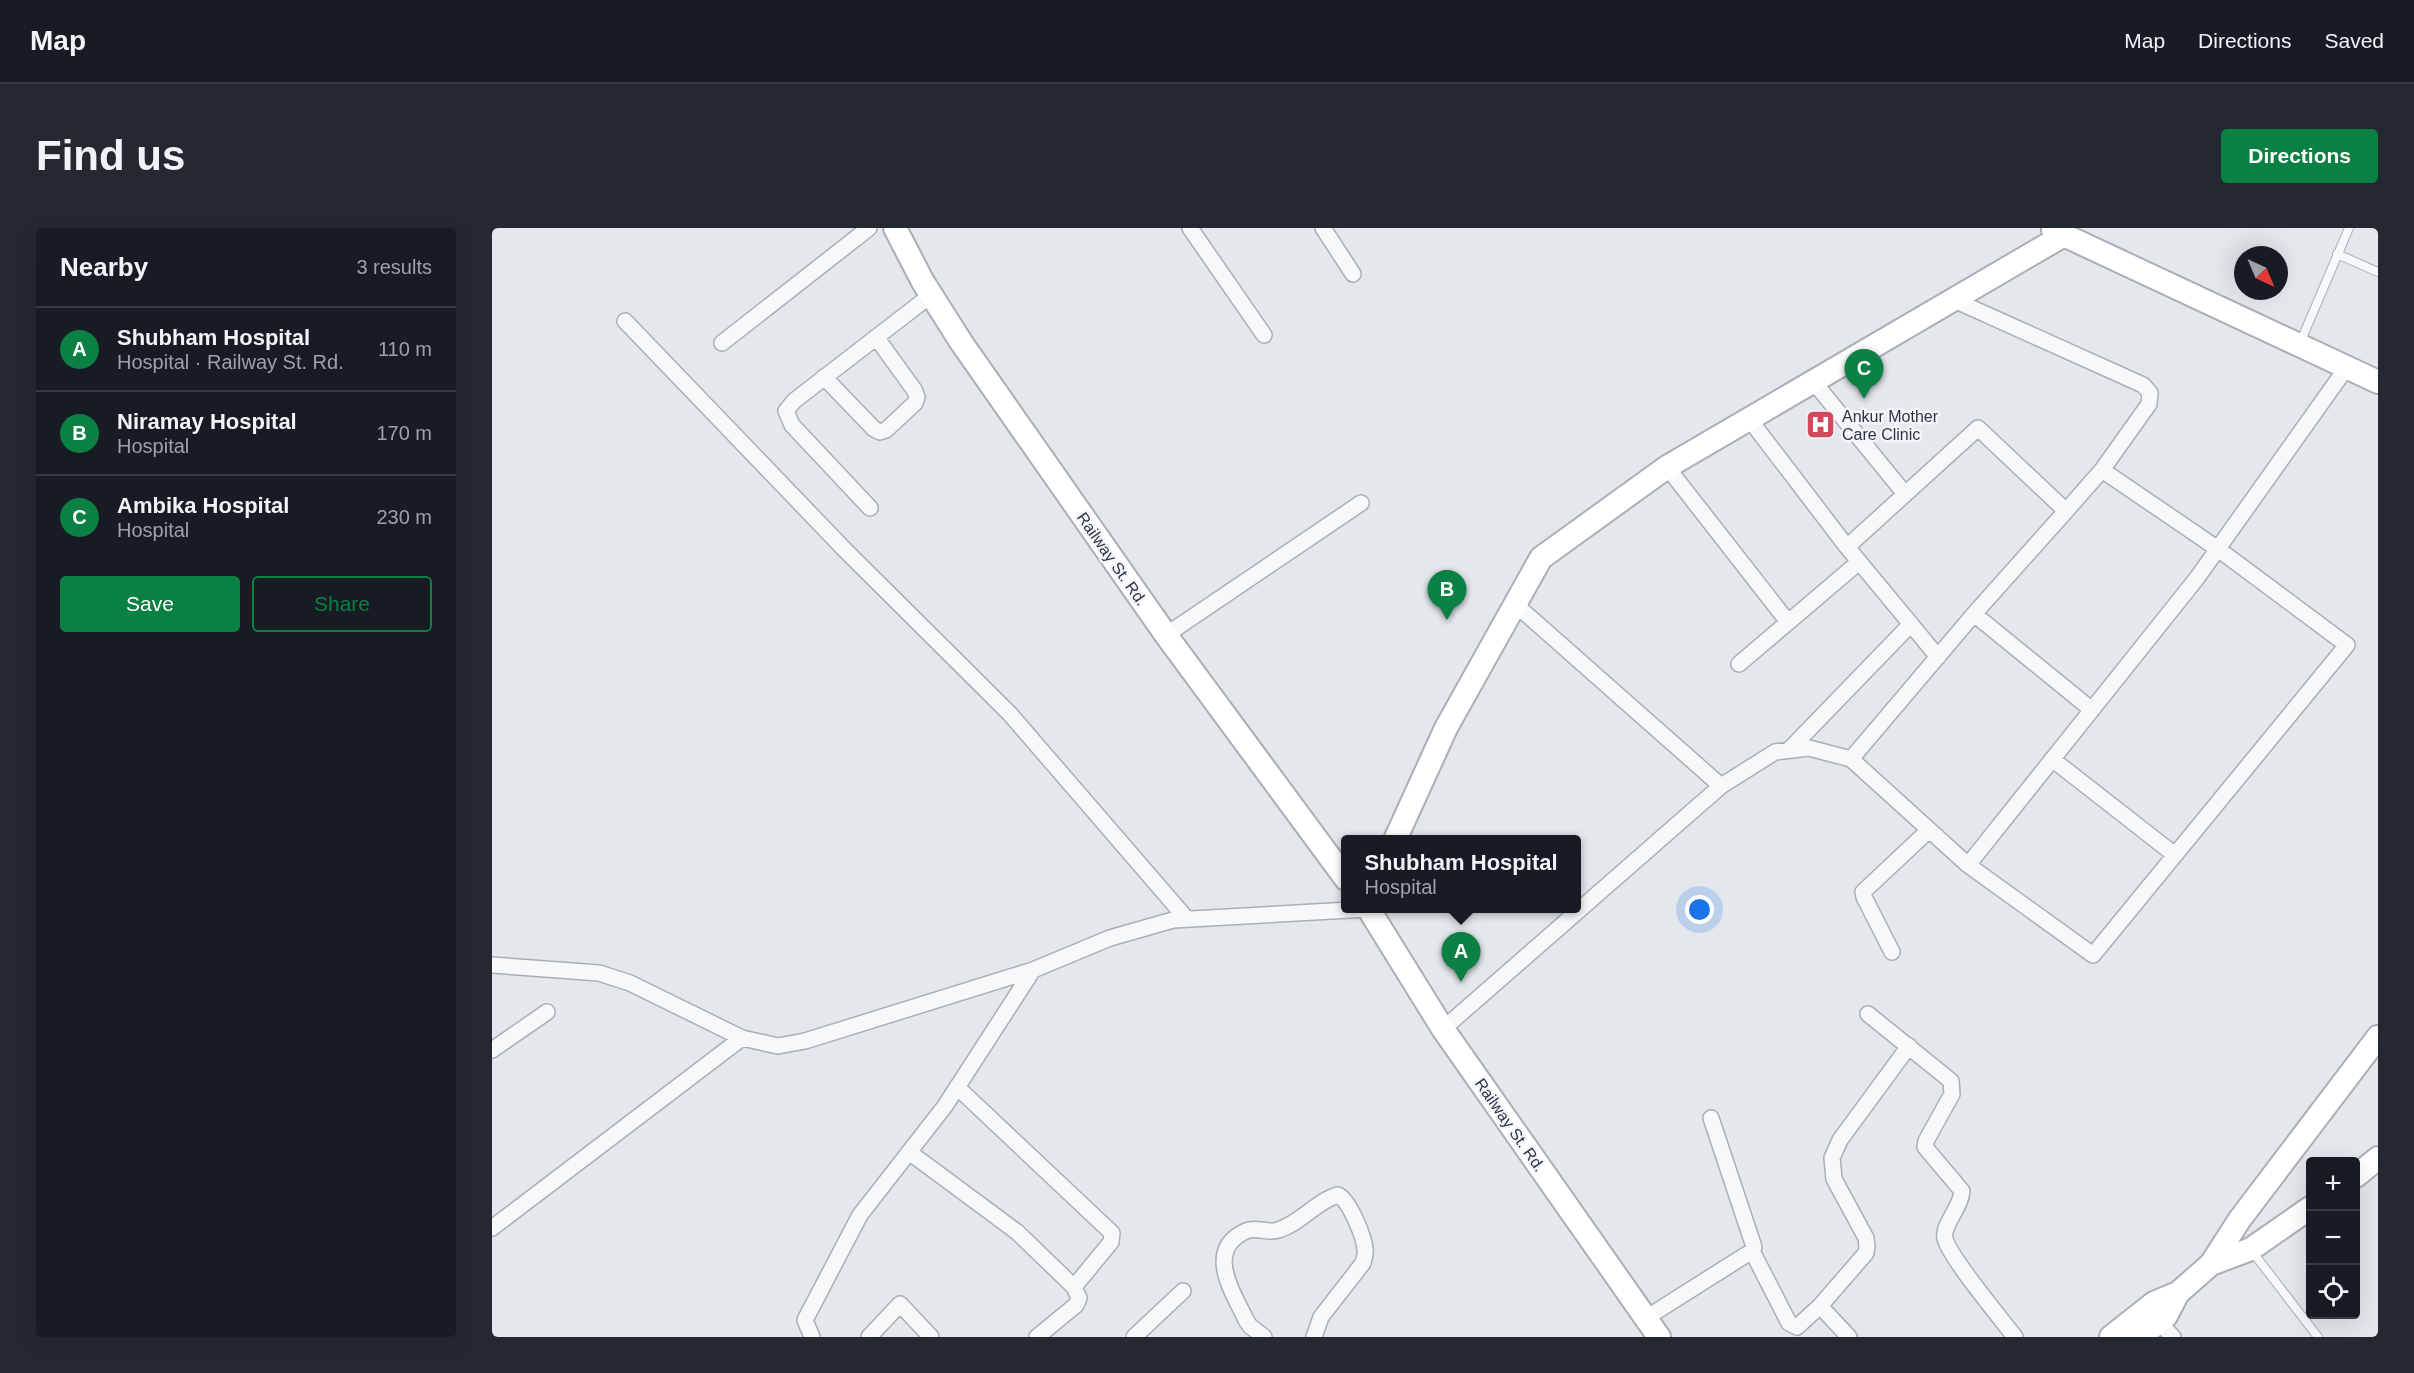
<!DOCTYPE html>
<meta charset="utf-8">
<style>
:root{--surface:#171b24;--page:#242831;--text:#f1f3f6;--muted:#9ea1a6;--line:#363941;--accent:#0b8043}
body{margin:0;font-family:Helvetica,sans-serif;background:var(--page);color:var(--text)}
.controls{position:absolute;right:18px;bottom:18px;display:grid;overflow:hidden;border-radius:6px;box-shadow:0 6px 24px #0002}
.controls button{width:54px;height:54px;display:grid;place-items:center;padding:0;border:0;border-bottom:2px solid var(--line);background:var(--surface);color:var(--text);font:30px sans-serif}
.compass{position:absolute;left:1742px;top:18px;width:54px;height:54px;border-radius:50%;background:var(--surface);box-shadow:0 6px 24px #0002;rotate:136deg}
.you{position:absolute;left:1208px;top:682px;width:21px;height:21px;margin:-15px;border:4px solid #fff;border-radius:50%;background:#1a73e8;box-shadow:0 0 0 9px #1a73e833}
.badge{display:grid;place-items:center;width:39px;height:39px;border-radius:50%;background:var(--accent);color:#fff;font-size:20px;font-weight:700}
.pin{position:absolute;translate:-50% -50px;filter:drop-shadow(0 2px 3px #0008)}
.pin::after{content:'';position:absolute;top:32px;width:21px;height:18px;background:inherit;clip-path:polygon(0 0,100% 0,50% 100%)}
.popup{position:absolute;left:849px;top:607px;width:240px;height:78px;box-sizing:border-box;display:grid;place-content:center;border-radius:6px;background:var(--surface);filter:drop-shadow(0 2px 4px #0005);font-size:20px;white-space:nowrap;color:var(--muted)}
.popup b{font-size:22px;color:var(--text)}
.popup::after{content:'';position:absolute;left:50%;top:100%;margin-left:-12px;border:12px solid transparent;border-top-color:var(--surface)}
.list{margin:0;padding:0;list-style:none}
h2{display:flex;justify-content:space-between;align-items:center;height:78px;margin:0;padding:0 24px;font-size:26px}
h2 small{font-size:20px;font-weight:400;color:var(--muted)}
.list li{display:grid;grid-template-columns:39px 1fr auto;gap:18px;align-items:center;box-sizing:border-box;height:84px;padding:0 24px;border-top:2px solid var(--line)}
.list b{display:block;font-size:22px;white-space:nowrap}
.list p{margin:0;font-size:20px;white-space:nowrap;color:var(--muted)}
.list em{font-size:20px;font-style:normal;color:var(--muted)}
.actions{display:flex;gap:12px;padding:18px 24px}
.actions a{flex:1;padding:14px 0;border:2px solid var(--accent);border-radius:6px;text-align:center;font-size:21px;color:var(--accent)}
.actions .main{background:var(--accent);color:#fff}
.icon{flex:none;width:33px;height:33px;fill:none;stroke:currentColor;stroke-width:2;stroke-linecap:round;stroke-linejoin:round}
.map{position:relative;flex:none;width:1886px;height:1109px;overflow:hidden;border-radius:6px}
header{display:flex;align-items:center;gap:36px;box-sizing:border-box;height:84px;padding:0 30px;background:var(--surface);border-bottom:2px solid var(--line)}
header strong{font-size:28px}
nav{display:flex;gap:33px;margin-inline-start:auto;font-size:21px}
.intro{display:flex;align-items:center;justify-content:space-between;box-sizing:border-box;height:144px;padding:0 36px}
h1{margin:0;font-size:42px}
.button{padding:15px 27px;border-radius:6px;background:var(--accent);color:#fff;font-size:21px;font-weight:700}
main{display:flex;gap:36px;padding:0 36px}
aside{flex:1;background:var(--surface);border-radius:6px;box-shadow:0 6px 24px #0002}
.map>svg:first-child{display:block}
.lines{fill:none;stroke-linecap:round;stroke-linejoin:round}
.lane-casing{stroke:#a9aeb7;stroke-width:10}
.street-casing{stroke:#a9aeb7;stroke-width:18}
.secondary-casing{stroke:#a9aeb7;stroke-width:26}
.lane{stroke:#f7f8fa;stroke-width:8}
.street{stroke:#f7f8fa;stroke-width:15}
.secondary{stroke:#fff;stroke-width:22}
.labels{text-anchor:middle;dominant-baseline:central;stroke-width:5;stroke-linejoin:round;paint-order:stroke}
.poi-label{font-size:16px;fill:#2b3445;stroke:#f4f6f9;text-anchor:start}
.street-label{font-size:16px;fill:#2b3445;stroke:#f4f6f9}
</style>
<header>
<strong>Map</strong>
<nav><a>Map</a><a>Directions</a><a>Saved</a></nav>
</header>
<div class="intro"><h1>Find us</h1><a class="button">Directions</a></div>
<main>
<aside>
<h2>Nearby<small>3 results</small></h2>
<ul class="list">
<li><span class="badge">A</span><div><b>Shubham Hospital</b><p>Hospital · Railway St. Rd.</p></div><em>110 m</em></li>
<li><span class="badge">B</span><div><b>Niramay Hospital</b><p>Hospital</p></div><em>170 m</em></li>
<li><span class="badge">C</span><div><b>Ambika Hospital</b><p>Hospital</p></div><em>230 m</em></li>
</ul>
<div class="actions"><a class="main">Save</a><a>Share</a></div>
</aside>
<div class="map">
<svg width="1886" height="1109" viewBox="0 0 1886 1109">
<rect width="100%" height="100%" fill="#e4e7ec"/>
<g class="lines">
<defs>
<path id="lane" d="M 1845,26 L 1886,44
M 1808,115 L 1857,0
M 1759,1022 L 1826,1109"/>
<path id="street" d="M 698,0 L 772,107
M 831,0 L 861,46
M 1462,72 L 1651,157 L 1658,165 L 1657,176 L 1610,242 L 1574,283
M 133,93 L 353,322 L 518,486 L 694,690
M 230,115 L 377,0
M 332,149 L 382,201 L 388,204 L 394,202 L 423,175 L 425,169 L 423,163 L 384,109
M 1321,153 L 1413,266
M 1258,192 L 1355,319 L 1446,429
M 1175,239 L 1296,394
M 378,280 L 300,197 L 294,183 L 302,173 L 439,67
M 1355,319 L 1486,200 L 1574,283 L 1482,386 L 1359,531 L 1476,637 L 1601,727 L 1855,417 L 1726,321 L 1610,242
M 1023,376 L 1229,558
M 1482,386 L 1600,482
M 674,407 L 869,275
M 1247,436 L 1367,334
M 1297,522 L 1419,396
M 1560,531 L 1683,627
M 1476,637 L 1705,350 L 1855,139
M 1400,724 L 1372,669 L 1371,664 L 1437,602
M 0,737 L 107,745 L 138,755 L 250,810 L 286,818 L 313,813 L 541,742 L 618,710 L 681,692 L 876,681
M 1376,786 L 1459,853 L 1460,866 L 1434,913 L 1433,919 L 1470,963 C 1469,980 1450,997 1453,1010 C 1455,1026 1510,1092 1523,1109
M 951,801 L 1229,558 L 1283,524 L 1317,520 L 1359,531
M 0,822 L 55,784
M 465,859 L 620,1005 L 619,1014 L 582,1059
M 417,924 L 525,1004 L 582,1059 L 587,1070 L 584,1077 L 545,1109
M 0,1000 L 250,810
M 1260,1023 L 1297,1095 L 1305,1099 L 1328,1078 L 1374,1025 L 1375,1018 L 1374,1010 L 1342,951 L 1340,930 L 1348,912 L 1417,818
M 1328,1078 L 1357,1109
M 1154,1090 L 1260,1023 L 1262,1019 L 1219,890
M 1667,1094 L 1681,1109
M 320,1109 L 313,1092 L 368,987 L 453,878 L 541,742
M 377,1109 L 408,1076 L 439,1109
M 642,1109 L 691,1063
M 772,1109 L 758,1098 L 754,1092 C 741,1064 712,1022 754,1003 C 765,998 775,1006 786,1002 C 808,996 824,973 846,967 C 857,972 872,1008 873,1021 C 874,1026 872,1030 871,1035 L 829,1089 L 822,1109"/>
<path id="secondary" d="M 403,0 L 431,54 L 469,114 L 674,407 L 854,651
M 1561,2 L 1886,154
M 903,612 L 954,500 L 1049,330 L 1175,239 L 1572,7
M 876,680 L 951,801 L 1167,1109
M 1864,948 L 1886,930
M 1719,1036 L 1759,1021 L 1818,980
M 1619,1109 L 1662,1075 L 1686,1065 L 1719,1036 L 1748,991 L 1886,809
M 1648,1109 L 1674,1088 L 1686,1065"/>
</defs>
<use href="#lane" class="lane-casing"/>
<use href="#street" class="street-casing"/>
<use href="#secondary" class="secondary-casing"/>
<use href="#lane" class="lane"/>
<use href="#street" class="street"/>
<use href="#secondary" class="secondary"/>
</g>
<defs>
<symbol id="hospital-square" viewBox="-11 -11 22 22"><rect x="-9" y="-9" width="18" height="18" rx="4" fill="#d1495b" stroke="#f4f6f9"/><path d="M-5-5h3v3.5h4V-5h3V5h-3V1.5h-4V5h-3Z" fill="#fff"/></symbol>
</defs>
<g fill-rule="evenodd">
<use href="#hospital-square" x="1312" y="180" width="33" height="33"/>
</g>
<g class="labels">
<g class="poi-label">
<text x="1350" y="188">Ankur Mother<tspan x="1350" dy="18">Care Clinic</tspan></text>
</g>
<g class="street-label">
<text transform="translate(620 331) rotate(55)">Railway St. Rd.</text>
<text transform="translate(1018 897) rotate(55)">Railway St. Rd.</text>
</g>
</g>
</svg>
<div class="controls">
<button>+</button>
<button>−</button>
<button><svg class="icon" aria-label="locate" viewBox="0 0 24 24"><circle cx="12" cy="12" r="6"/><path d="M12 2v4M12 18v4M2 12h4M18 12h4"/></svg></button>
</div>
<svg class="compass" viewBox="-18 -18 36 36"><path d="M0-13l5 13h-10z" fill="#e53935"/><path d="M0 13l5-13h-10z" fill="#9ea1a6"/></svg>
<div class="you"></div>
<div class="pin badge" style="left:969px;top:754px">A</div>
<div class="popup"><b>Shubham Hospital</b>Hospital</div>
<div class="pin badge" style="left:955px;top:392px">B</div>
<div class="pin badge" style="left:1372px;top:171px">C</div>
</div>
</main>
